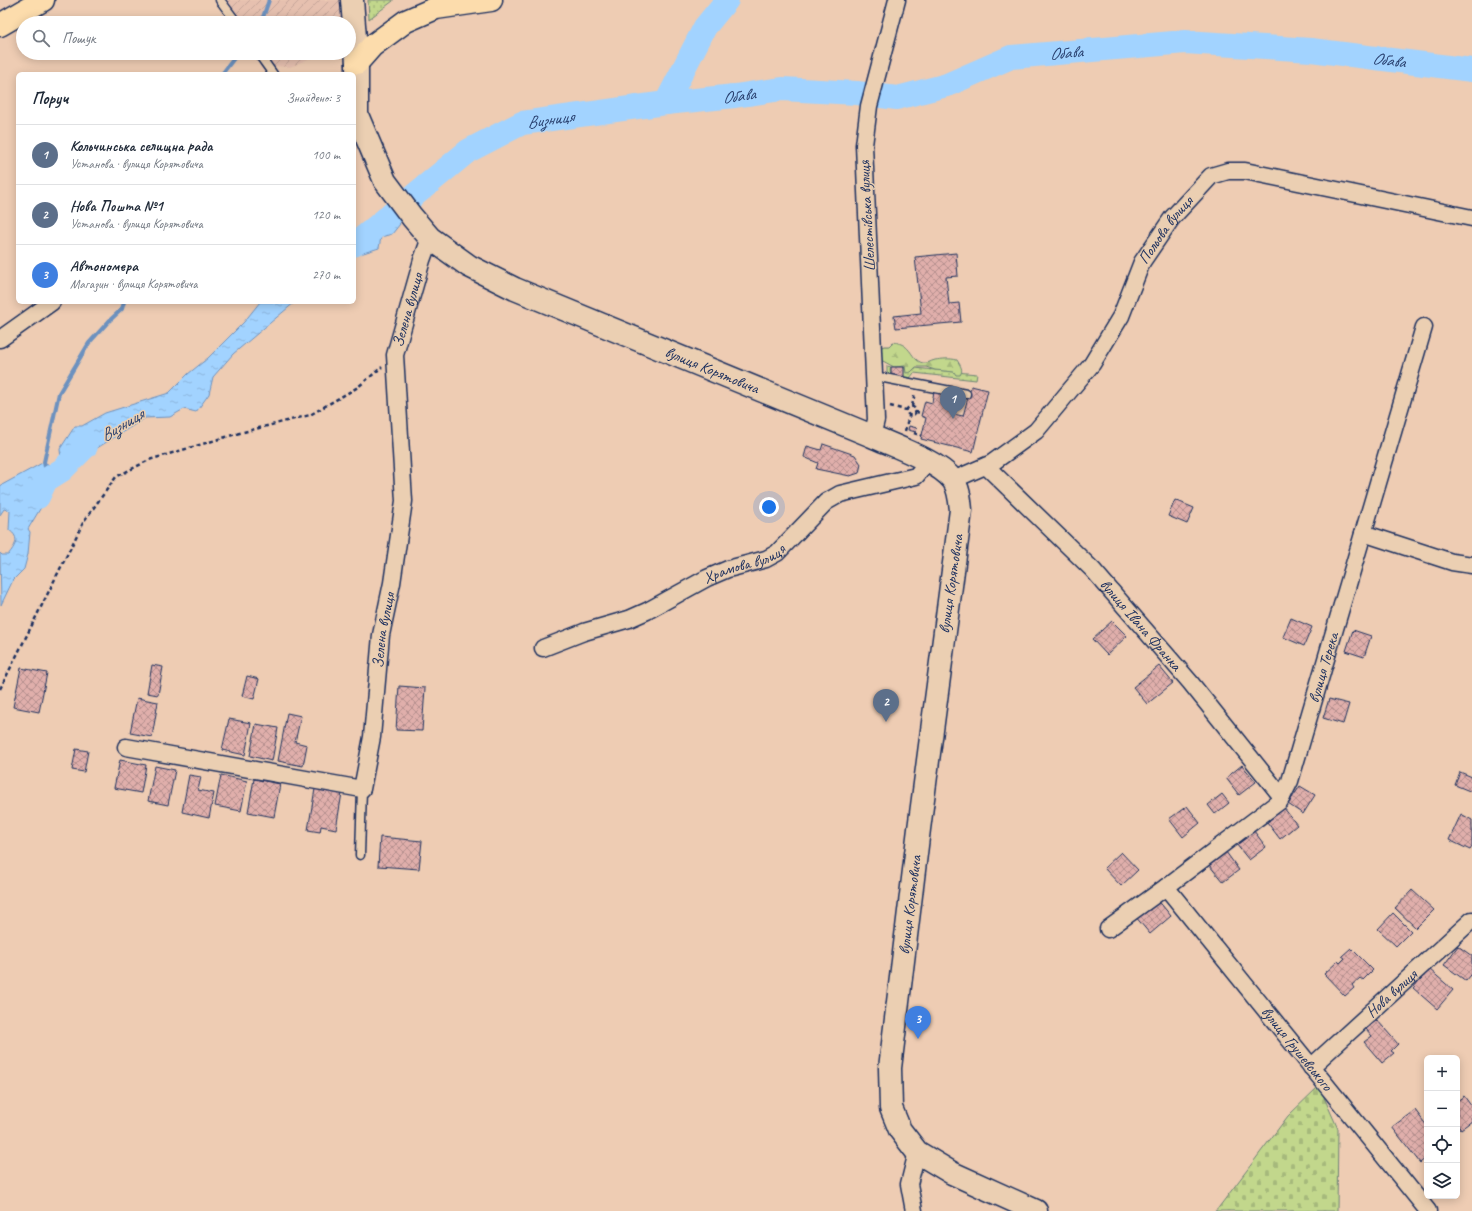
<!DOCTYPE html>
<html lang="uk">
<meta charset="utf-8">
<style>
:root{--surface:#fff;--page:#f6f6f7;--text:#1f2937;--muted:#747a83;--line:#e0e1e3;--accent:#0b8043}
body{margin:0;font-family:Caveat,sans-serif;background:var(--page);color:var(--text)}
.controls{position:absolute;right:12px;bottom:12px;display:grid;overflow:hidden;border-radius:6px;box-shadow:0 2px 10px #0003}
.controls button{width:36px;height:36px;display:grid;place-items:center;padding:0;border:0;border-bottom:1px solid var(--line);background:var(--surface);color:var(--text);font:20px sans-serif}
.you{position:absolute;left:769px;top:507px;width:14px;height:14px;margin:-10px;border:3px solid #fff;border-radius:50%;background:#1a73e8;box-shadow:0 0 0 6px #1a73e833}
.badge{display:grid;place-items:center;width:26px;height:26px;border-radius:50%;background:var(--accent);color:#fff;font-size:13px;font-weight:700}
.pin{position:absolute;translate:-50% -33px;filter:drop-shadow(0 1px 2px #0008)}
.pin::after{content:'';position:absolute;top:21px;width:14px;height:12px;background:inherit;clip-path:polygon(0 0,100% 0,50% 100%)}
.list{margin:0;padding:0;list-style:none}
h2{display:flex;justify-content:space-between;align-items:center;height:52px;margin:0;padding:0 16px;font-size:17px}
h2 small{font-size:13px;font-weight:400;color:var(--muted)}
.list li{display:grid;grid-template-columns:26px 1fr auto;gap:12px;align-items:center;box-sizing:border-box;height:60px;padding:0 16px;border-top:1px solid var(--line)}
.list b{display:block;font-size:15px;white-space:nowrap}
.list p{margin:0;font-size:13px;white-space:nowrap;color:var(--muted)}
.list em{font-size:13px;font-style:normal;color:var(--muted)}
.icon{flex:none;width:22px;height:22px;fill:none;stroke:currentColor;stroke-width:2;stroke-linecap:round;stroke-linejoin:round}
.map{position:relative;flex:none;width:1472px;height:1211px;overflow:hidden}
.search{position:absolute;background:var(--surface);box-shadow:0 2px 10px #0003;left:16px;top:16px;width:340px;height:44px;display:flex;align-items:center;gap:10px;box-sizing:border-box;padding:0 14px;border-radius:22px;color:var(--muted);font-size:15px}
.panel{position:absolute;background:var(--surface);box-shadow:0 2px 10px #0003;left:16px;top:72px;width:340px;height:232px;border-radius:6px}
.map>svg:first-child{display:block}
.industrial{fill:url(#industrial-furrows)}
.grass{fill:url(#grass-dots);stroke:#6e8375}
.forest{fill:url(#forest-firs);stroke:#6e8375}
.cemetery{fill:url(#cemetery-stones);stroke:#6e8375}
.water{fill:url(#water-ripples);stroke:#6c91bf}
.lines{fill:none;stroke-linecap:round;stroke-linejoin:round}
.stream{stroke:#6c91bf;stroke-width:4}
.river{stroke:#a2d3ff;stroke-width:24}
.building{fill:url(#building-cross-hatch);stroke:#1b2f5e}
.lane-casing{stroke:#1b2f5e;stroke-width:11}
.street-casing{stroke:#1b2f5e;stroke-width:19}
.secondary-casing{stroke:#1b2f5e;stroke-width:25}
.highway-casing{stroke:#1b2f5e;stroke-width:25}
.path{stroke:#1b2f5e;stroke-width:2.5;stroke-dasharray:4 3;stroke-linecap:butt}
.lane{stroke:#ebcfb2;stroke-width:8}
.street{stroke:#ebcfb2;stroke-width:16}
.secondary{stroke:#ebcfb2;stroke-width:22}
.highway{stroke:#fcdcac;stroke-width:22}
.labels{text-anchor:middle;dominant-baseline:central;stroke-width:3;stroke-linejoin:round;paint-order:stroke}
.street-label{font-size:16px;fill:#1b2f5e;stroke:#ebcfb2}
.water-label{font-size:17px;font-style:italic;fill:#283f6e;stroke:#ebcfb2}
</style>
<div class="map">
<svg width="1472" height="1211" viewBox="0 0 1472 1211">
<defs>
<pattern id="industrial-furrows" width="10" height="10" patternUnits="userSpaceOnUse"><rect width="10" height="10" fill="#e6c0af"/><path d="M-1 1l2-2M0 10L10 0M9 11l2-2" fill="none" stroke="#c5a599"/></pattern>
<pattern id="grass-dots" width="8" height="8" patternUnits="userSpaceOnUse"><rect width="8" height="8" fill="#c2d78c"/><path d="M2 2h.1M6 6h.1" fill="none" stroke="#a6b97b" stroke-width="1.8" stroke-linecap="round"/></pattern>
<pattern id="forest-firs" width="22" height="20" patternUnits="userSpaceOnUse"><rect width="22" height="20" fill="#c2d78c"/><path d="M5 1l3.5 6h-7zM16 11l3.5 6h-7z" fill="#a6b97b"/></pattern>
<pattern id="cemetery-stones" width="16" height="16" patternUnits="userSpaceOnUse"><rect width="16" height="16" fill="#c2d78c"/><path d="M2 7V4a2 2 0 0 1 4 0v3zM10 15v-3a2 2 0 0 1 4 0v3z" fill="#a6b97b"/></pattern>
<pattern id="water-ripples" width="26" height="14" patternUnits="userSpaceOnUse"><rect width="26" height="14" fill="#a2d3ff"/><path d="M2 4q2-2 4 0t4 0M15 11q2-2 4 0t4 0" fill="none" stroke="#8bb5dd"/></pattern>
<pattern id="building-cross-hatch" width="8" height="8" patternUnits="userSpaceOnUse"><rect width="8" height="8" fill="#e0afab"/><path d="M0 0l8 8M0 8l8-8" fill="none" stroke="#b58f8e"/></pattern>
</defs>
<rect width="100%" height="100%" fill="#eeccb3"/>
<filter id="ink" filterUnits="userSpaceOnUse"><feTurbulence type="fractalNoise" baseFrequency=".025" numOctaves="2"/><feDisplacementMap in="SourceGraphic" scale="8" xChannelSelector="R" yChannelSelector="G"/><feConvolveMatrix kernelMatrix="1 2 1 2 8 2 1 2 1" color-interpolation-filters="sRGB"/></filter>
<g filter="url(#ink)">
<path class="industrial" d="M 223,0 L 342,0 L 343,7 L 341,23 L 241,23 Z
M 264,53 L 317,53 L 311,58 L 290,67 L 274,66 Z"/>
<path class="grass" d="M 368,0 L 393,0 L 393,1 L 369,19 Z
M 887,366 L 891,367 L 891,376 L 903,377 L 904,367 L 977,374 L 976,380 L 914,373 L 910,378 L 887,377 Z"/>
<path class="forest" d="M 893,342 C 913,344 910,360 923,363 C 928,364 930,361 935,360 C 942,359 950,358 957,360 C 960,365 964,370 960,375 L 956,375 L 954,372 L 935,370 L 926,367 L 916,367 L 911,372 L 906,373 L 905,366 L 894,367 L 881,360 L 880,348 L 884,346 L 889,346 Z"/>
<path class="cemetery" d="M 1319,1086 L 1338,1129 L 1337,1211 L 1216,1211 L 1288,1116 Z"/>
<path class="water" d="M 388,209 L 400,224 L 392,234 L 381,237 L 379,248 L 354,256 L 354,236 Z
M 260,302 L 295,302 L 233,354 L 213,377 L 209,394 L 196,412 L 184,409 L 170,417 L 145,418 L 62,470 L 60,449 L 75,426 L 82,426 L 105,413 L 169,393 L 188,374 L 208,358 L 244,322 Z
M 44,462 L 55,468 L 60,479 L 40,509 L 28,529 L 30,532 L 28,554 L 24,569 L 13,580 L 1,605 L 0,553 L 2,555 L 8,555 C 15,546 21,538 9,530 L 10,511 L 4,509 L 0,515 L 0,486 Z"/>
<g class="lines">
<path class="stream" d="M 261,23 L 269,0
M 222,74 L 238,53
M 45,467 L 44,462 L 59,393 L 89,343 L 109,321 L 122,309 L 124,302"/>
<g class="river">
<path id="s1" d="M 666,103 L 735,96 L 782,89 L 857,93 L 897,98 L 947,85 L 1011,57 L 1185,42 L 1311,50 L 1472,70"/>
<path id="s2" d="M 354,245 L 468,151 L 522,123 L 666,103 L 705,27 L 727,0"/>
<path d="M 38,497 L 46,480 L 62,470 L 86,446"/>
</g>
</g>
<path class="building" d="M 956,253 L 958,276 L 946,277 L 949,304 L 959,303 L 961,322 L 896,328 L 894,316 L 921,313 L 915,257 Z
M 891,367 L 904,367 L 904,377 L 891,376 Z
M 971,386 L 988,390 L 973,452 L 921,439 L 926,418 L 921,416 L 925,401 L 932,403 L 934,391 L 957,397 L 953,414 L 963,416 Z
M 909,426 L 917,428 L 916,432 L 908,430 Z
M 823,444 L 855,455 L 861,464 L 859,473 L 850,476 L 816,469 L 818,463 L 804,457 L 807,446 L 821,450 Z
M 1175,500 L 1194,508 L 1187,524 L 1168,516 Z
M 1291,618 L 1312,627 L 1304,646 L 1283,637 Z
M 1112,621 L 1127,636 L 1107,655 L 1092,639 Z
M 1353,630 L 1371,636 L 1364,657 L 1346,651 Z
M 152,665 L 163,667 L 158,695 L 147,693 Z
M 1159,666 L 1173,683 L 1147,704 L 1133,687 Z
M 21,668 L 47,673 L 39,712 L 13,707 Z
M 247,676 L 259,679 L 254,699 L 242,696 Z
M 399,686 L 425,688 L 422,731 L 396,730 Z
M 137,698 L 158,702 L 152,737 L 130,733 Z
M 1329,699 L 1349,704 L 1343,724 L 1323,718 Z
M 287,713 L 301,716 L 295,742 L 307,745 L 303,766 L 278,761 Z
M 229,719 L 251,723 L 245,755 L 222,750 Z
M 256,724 L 278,728 L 272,761 L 250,756 Z
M 76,749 L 88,751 L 84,772 L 72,770 Z
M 120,760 L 146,765 L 141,793 L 114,788 Z
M 1242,765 L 1256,782 L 1239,795 L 1226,778 Z
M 155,766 L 175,770 L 168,805 L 148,801 Z
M 1460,772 L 1472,777 L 1472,792 L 1455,785 Z
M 189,775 L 201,777 L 198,790 L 214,793 L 209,818 L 182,812 Z
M 221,775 L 247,781 L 241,811 L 215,806 Z
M 254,779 L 280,784 L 274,817 L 248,812 Z
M 1300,786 L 1315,795 L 1303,814 L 1288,804 Z
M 315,789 L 342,793 L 336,829 L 321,826 L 320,832 L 308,830 Z
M 1222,794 L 1229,803 L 1215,814 L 1208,805 Z
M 1187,806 L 1200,823 L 1183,837 L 1169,819 Z
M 1284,808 L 1297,825 L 1280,839 L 1267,822 Z
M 1461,814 L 1472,820 L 1472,847 L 1470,850 L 1449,840 Z
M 1254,831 L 1266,847 L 1249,860 L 1236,844 Z
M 380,837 L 422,841 L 419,869 L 378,866 Z
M 1121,852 L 1138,870 L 1121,886 L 1104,868 Z
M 1226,852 L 1239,870 L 1223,882 L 1209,865 Z
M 1412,890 L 1434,910 L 1416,928 L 1395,908 Z
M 1157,899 L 1171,916 L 1150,934 L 1135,916 Z
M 1393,913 L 1411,931 L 1396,946 L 1378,929 Z
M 1458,946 L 1472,956 L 1472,976 L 1471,975 L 1466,981 L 1444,965 Z
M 1351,948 L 1373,970 L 1363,980 L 1360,978 L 1352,985 L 1354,988 L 1345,996 L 1324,974 L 1338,961 L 1340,963 L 1345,958 L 1342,956 Z
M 1429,969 L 1453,990 L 1437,1009 L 1413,988 Z
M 1377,1020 L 1398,1044 L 1391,1051 L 1394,1053 L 1382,1063 L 1364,1042 L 1372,1036 L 1366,1029 Z
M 1464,1096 L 1472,1107 L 1472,1121 L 1461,1129 L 1457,1123 L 1457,1101 Z
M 1415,1110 L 1427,1126 L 1427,1157 L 1420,1163 L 1392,1127 Z"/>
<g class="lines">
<defs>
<path id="lane" d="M 220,0 L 237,23
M 258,53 L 273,74
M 874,376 L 966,394
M 360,855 L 362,789"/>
<g id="street">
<path d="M 0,339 L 52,302"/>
<path d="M 872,436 L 876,420 L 864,145 L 869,106 L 897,0"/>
<path id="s3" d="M 986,466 L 1093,570 L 1190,682 L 1282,797"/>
<path id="s4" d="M 953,480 L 992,463 L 1036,431 L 1092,364 L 1121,316 L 1142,262 L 1172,218 L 1211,176 L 1228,171 L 1245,171 L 1472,218"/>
<path d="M 1363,533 L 1452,562 L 1472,565"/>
<path id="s5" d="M 543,648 L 584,632 L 629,619 L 647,611 L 707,578 L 728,569 L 766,559 L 777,553 L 826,502 L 840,494 L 916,476 L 928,462"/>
<path id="s6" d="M 126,747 L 362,789 L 372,737 L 381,635 L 392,583 L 404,501 L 395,355 L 422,260 L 430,238"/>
<path id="s7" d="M 1166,887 L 1428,1211"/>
<path id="s8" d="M 1108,929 L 1166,887 L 1280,801 L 1290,781 L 1424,327"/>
<path id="s9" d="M 1311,1067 L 1472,920"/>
<path d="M 914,1211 L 909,1184 L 917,1152"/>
</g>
<g id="secondary">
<path id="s10" d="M 352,0 L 357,63 L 357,115 L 385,181 L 412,217 L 430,238 L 469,266 L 515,289 L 872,436 C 894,446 938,461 953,480 C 959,488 960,500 961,510 L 919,829 L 890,1068 L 891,1108 L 900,1130 L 917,1152 L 952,1173 L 1036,1211"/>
</g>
<path id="highway" d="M 0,25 L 43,0
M 357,63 L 372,46 L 406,21 L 436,8 L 491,0"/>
</defs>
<use href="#lane" class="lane-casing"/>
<use href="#street" class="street-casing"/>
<use href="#secondary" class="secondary-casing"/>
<use href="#highway" class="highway-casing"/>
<path class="path" d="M 890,406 L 906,410
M 912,406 L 915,393
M906.5 411a4.5 4.5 0 1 1 9 0a4.5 4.5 0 1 1-9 0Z
M 915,412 L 922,413
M 905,431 L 909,416
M 914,433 L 922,436
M 0,689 L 84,521 L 116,477 L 149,460 L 236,434 L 310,415 L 358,387 L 382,367"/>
<use href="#lane" class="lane"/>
<use href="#street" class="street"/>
<use href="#secondary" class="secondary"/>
<use href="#highway" class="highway"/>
</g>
</g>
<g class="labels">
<g class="street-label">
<text transform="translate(867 216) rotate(-93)">Шелестівська вулиця</text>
<text stroke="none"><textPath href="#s4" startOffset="338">Польова вулиця</textPath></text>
<text stroke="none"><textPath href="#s6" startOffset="724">Зелена вулиця</textPath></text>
<text stroke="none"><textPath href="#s10" startOffset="572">вулиця Корятовича</textPath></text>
<text stroke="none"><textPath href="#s5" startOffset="219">Храмова вулиця</textPath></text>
<text transform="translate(951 584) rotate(-82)">вулиця Корятовича</text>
<text stroke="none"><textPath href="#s3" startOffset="222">вулиця Івана Франка</textPath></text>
<text stroke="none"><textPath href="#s6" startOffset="400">Зелена вулиця</textPath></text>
<text stroke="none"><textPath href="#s8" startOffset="355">вулиця Терека</textPath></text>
<text transform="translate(910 905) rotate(-83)">вулиця Корятовича</text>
<text stroke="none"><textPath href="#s9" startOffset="109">Нова вулиця</textPath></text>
<text stroke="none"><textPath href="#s7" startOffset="208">вулиця Грушевського</textPath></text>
</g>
<g class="water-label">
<text stroke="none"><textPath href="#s1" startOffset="409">Обава</textPath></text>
<text stroke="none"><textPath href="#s1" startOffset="733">Обава</textPath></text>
<text stroke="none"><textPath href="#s1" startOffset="73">Обава</textPath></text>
<text stroke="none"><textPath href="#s2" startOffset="237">Визниця</textPath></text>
<text transform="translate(122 425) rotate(-31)">Визниця</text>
</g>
</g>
</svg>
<div class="controls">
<button>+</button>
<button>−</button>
<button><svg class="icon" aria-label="locate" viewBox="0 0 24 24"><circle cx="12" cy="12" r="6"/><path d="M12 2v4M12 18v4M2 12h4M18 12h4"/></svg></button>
<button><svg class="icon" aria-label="layers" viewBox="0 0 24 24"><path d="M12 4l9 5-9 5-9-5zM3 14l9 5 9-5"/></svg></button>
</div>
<div class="you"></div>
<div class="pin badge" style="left:953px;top:419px;background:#5c6f8a">1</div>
<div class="pin badge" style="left:886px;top:722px;background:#5c6f8a">2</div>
<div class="pin badge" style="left:918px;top:1039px;background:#3f7fe0">3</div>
<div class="search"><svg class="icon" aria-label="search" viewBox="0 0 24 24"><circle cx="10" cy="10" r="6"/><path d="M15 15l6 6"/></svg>Пошук</div>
<section class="panel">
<h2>Поруч<small>Знайдено: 3</small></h2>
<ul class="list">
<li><span class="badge" style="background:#5c6f8a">1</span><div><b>Кольчинська селищна рада</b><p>Установа · вулиця Корятовича</p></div><em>100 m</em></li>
<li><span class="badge" style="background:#5c6f8a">2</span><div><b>Нова Пошта №1</b><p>Установа · вулиця Корятовича</p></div><em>120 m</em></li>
<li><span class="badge" style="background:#3f7fe0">3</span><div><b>Автономера</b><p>Магазин · вулиця Корятовича</p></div><em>270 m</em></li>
</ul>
</section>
</div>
